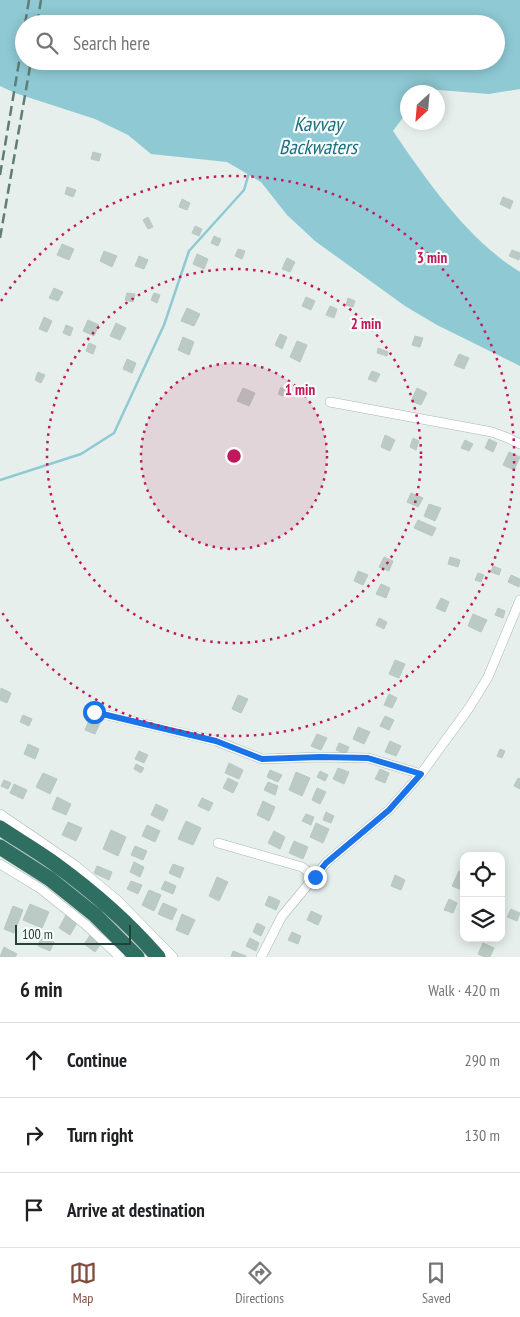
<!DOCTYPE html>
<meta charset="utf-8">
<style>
:root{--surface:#fff;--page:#f6f6f6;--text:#202124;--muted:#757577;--line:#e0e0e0;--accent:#7f4e3f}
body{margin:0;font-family:"PT Sans Narrow",sans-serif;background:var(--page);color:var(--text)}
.controls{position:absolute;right:15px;bottom:15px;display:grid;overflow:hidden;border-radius:10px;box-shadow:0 2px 12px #0003}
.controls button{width:45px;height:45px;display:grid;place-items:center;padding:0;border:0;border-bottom:1px solid var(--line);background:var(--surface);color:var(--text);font:25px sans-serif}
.compass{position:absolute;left:400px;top:85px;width:45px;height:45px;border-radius:50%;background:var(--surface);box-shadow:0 2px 12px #0003;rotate:206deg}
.scale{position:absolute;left:15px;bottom:12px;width:116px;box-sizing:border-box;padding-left:5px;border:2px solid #24423a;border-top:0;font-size:14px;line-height:18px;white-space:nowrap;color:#24423a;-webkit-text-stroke:4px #f7fbf9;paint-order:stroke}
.stop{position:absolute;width:15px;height:15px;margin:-11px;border:4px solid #1a73e8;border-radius:50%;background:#fff}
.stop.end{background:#1a73e8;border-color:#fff;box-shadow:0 1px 5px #0008}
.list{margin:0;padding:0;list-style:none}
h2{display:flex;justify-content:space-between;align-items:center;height:65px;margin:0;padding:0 20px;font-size:21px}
h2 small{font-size:16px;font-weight:400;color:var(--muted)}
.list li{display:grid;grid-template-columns:32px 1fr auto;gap:15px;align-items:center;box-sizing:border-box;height:75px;padding:0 20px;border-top:1px solid var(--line)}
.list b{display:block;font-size:19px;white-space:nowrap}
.list em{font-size:16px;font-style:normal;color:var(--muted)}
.icon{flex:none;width:28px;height:28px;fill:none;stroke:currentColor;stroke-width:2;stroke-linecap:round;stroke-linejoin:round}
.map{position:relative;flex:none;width:520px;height:957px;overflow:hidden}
.search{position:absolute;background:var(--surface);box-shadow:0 2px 12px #0003;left:15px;right:15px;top:15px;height:55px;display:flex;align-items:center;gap:12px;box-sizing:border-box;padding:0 18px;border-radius:28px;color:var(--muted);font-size:19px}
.sheet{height:290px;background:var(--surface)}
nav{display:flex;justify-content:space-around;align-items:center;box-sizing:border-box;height:70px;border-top:1px solid var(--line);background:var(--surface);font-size:14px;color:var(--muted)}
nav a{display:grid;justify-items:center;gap:2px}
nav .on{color:var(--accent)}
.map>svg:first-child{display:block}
.water{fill:#8ec9d4;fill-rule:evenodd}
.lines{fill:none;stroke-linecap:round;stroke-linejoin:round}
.stream{stroke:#8ec9d4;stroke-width:2.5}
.building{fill:#bbcac4;stroke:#b8c9c2}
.street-casing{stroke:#a8b8b2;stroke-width:10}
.highway-casing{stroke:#c2cac8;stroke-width:16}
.street{stroke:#fff;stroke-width:9}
.highway{stroke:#2f6f62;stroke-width:15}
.rail{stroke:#5f7d75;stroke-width:2.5;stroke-dasharray:10 5;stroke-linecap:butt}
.route{stroke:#1a73e8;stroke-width:6}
.ring{fill:none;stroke:#c2185b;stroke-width:2.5;stroke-dasharray:2.5 5}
.labels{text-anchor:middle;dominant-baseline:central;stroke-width:4.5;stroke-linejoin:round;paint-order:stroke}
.water-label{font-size:20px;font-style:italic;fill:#1c6f80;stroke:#f7fbf9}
.centre{fill:#c2185b;stroke:#f7fbf9;stroke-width:2.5}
.ring-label{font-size:15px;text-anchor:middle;font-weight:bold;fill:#c2185b;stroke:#f7fbf9;stroke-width:4.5;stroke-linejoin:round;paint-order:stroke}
</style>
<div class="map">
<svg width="520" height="957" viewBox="0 0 520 957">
<rect width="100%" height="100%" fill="#e6efeb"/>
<path class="water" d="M 0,0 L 520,0 L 520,89 L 489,94 L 426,89 L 423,92 L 408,92 L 407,112 L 393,131 C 427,181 468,240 520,272 L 520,366 L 437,325 L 405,306 L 315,241 L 287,215 L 261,182 L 227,162 L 151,154 L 128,135 L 95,119 L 15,93 L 0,86 ZM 24,24 L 496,24 L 496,61 L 24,61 Z"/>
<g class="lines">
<path class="stream" d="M 0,480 L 81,454 L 114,433 L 164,325 L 189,251 L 244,190 L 249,173"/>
</g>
<path class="building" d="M 93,152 L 101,154 L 99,161 L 91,159 Z
M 67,187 L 76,190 L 73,197 L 65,194 Z
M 503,197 L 513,201 L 510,209 L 500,204 Z
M 182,199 L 190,203 L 187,210 L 179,207 Z
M 148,217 L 153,227 L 148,229 L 143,220 Z
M 195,226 L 202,229 L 199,236 L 192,233 Z
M 214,236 L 221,239 L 218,246 L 211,243 Z
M 62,244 L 74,249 L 69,260 L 57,255 Z
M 238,249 L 245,251 L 242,259 L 235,256 Z
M 512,250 L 520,253 L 519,260 L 509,256 Z
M 104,251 L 117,256 L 112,267 L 100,261 Z
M 197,254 L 208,259 L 204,269 L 193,264 Z
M 139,256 L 148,260 L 144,269 L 135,266 Z
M 287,258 L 295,262 L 290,272 L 282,269 Z
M 54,288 L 63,292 L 58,301 L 49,298 Z
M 127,293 L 135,294 L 133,302 L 125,300 Z
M 154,293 L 160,295 L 157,303 L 151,300 Z
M 306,297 L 315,301 L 311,310 L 302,306 Z
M 348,298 L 355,301 L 353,307 L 346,305 Z
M 330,306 L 337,309 L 334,318 L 326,315 Z
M 187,308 L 200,314 L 194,326 L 181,321 Z
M 44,317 L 52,321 L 47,332 L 39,329 Z
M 88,320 L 99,325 L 94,336 L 83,331 Z
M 116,323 L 126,328 L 120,340 L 110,336 Z
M 66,325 L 73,328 L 70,336 L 63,333 Z
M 280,334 L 287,337 L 282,349 L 275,345 Z
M 415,336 L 423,338 L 420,347 L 412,345 Z
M 183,337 L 194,342 L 189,355 L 178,350 Z
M 297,341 L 307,345 L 300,362 L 290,357 Z
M 89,343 L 96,346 L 93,354 L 86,351 Z
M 378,348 L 388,352 L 387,356 L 377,353 Z
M 459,354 L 469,358 L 464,369 L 454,365 Z
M 127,359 L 136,363 L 132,373 L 123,369 Z
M 372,371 L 380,374 L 376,382 L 368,379 Z
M 38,372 L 45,375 L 41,383 L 35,380 Z
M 281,387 L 286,390 L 283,396 L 278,394 Z
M 243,388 L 255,393 L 249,406 L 237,401 Z
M 417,388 L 427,393 L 421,405 L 411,401 Z
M 385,435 L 395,440 L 390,451 L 381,447 Z
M 413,438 L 419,441 L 416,450 L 410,447 Z
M 489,439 L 497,443 L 493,452 L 485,448 Z
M 465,440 L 473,444 L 469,451 L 461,448 Z
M 509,452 L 520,457 L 514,470 L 503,465 Z
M 411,493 L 423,498 L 418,507 L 407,502 Z
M 429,504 L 441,508 L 435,521 L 424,516 Z
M 418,520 L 436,528 L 432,536 L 414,528 Z
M 384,557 L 393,561 L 389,571 L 379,567 Z
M 450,557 L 460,560 L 458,567 L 448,564 Z
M 493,566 L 501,569 L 499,575 L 491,572 Z
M 358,571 L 368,575 L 363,585 L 354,581 Z
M 478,573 L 484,575 L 481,582 L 475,580 Z
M 511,575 L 520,579 L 519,587 L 508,582 Z
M 381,584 L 390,588 L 386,598 L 376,594 Z
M 441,598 L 449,602 L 445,612 L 436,608 Z
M 498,608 L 505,611 L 503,618 L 495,615 Z
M 473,614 L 487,620 L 481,632 L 468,626 Z
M 379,618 L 387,622 L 384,629 L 376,625 Z
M 395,660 L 405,664 L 399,678 L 389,674 Z
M 1,688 L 11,693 L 7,703 L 0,700 Z
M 389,694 L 397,698 L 392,708 L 384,705 Z
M 238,695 L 248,699 L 241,713 L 232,709 Z
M 23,715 L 32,719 L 29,726 L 20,722 Z
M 385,716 L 394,720 L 389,730 L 380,726 Z
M 90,718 L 100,723 L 95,734 L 85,730 Z
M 358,727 L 370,732 L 364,744 L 353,739 Z
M 317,734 L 327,738 L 321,750 L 311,746 Z
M 390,741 L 401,746 L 396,756 L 385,752 Z
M 339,743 L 349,747 L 346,754 L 336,750 Z
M 28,744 L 39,749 L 35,759 L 24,754 Z
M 500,749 L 505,751 L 502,758 L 497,756 Z
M 139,751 L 148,755 L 144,763 L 135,759 Z
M 229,763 L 243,770 L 239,779 L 225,773 Z
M 136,764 L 144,768 L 141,773 L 134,769 Z
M 338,768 L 349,772 L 344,784 L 333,779 Z
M 380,769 L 389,773 L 385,783 L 375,779 Z
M 270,770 L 282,775 L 278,782 L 267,777 Z
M 320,771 L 328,775 L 325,781 L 317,777 Z
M 296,772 L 310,778 L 302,796 L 289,790 Z
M 43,773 L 57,779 L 50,794 L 36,787 Z
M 228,778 L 238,783 L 233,793 L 223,788 Z
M 518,778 L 520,779 L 520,789 L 514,786 Z
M 4,780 L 11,783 L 8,789 L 1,786 Z
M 268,782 L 278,786 L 275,795 L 264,790 Z
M 14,784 L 27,790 L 23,799 L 10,793 Z
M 317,788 L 326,792 L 320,804 L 312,800 Z
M 57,797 L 71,804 L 66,815 L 52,809 Z
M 202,798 L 213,803 L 209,811 L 198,806 Z
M 263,801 L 275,807 L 269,821 L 257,815 Z
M 156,804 L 168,810 L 163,821 L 151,815 Z
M 326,812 L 334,816 L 331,823 L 323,820 Z
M 306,814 L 314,817 L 311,825 L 302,821 Z
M 186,821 L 201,828 L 193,845 L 178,839 Z
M 68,822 L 82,828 L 76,841 L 62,835 Z
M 316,823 L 329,829 L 323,843 L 310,837 Z
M 147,825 L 160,831 L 155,842 L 142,836 Z
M 111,830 L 126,837 L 118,856 L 103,849 Z
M 274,831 L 285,837 L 280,849 L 268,843 Z
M 294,841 L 308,847 L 303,859 L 289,853 Z
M 135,846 L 147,851 L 143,860 L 131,855 Z
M 134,862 L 144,867 L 140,877 L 130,872 Z
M 173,864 L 184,868 L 180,878 L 169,873 Z
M 97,866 L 112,872 L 109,880 L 94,873 Z
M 459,871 L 464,873 L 464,891 L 452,886 Z
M 395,875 L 405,880 L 401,890 L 391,886 Z
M 217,877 L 228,882 L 219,901 L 209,896 Z
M 131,881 L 142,885 L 138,894 L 127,889 Z
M 165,881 L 176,886 L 173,894 L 161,889 Z
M 149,890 L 161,895 L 154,911 L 142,905 Z
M 269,896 L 280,901 L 276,910 L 265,905 Z
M 449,899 L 457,903 L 453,913 L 444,910 Z
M 163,903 L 177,909 L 172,920 L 158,914 Z
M 30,904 L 49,912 L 42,928 L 23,920 Z
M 13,906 L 23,910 L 14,933 L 4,929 Z
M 511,909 L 520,913 L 517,921 L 507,917 Z
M 311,911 L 322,916 L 318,925 L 307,920 Z
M 182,914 L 195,920 L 188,935 L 176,930 Z
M 66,915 L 77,923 L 70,935 L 59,928 Z
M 257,923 L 265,927 L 261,936 L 253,932 Z
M 292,932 L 301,936 L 298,944 L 288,940 Z
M 91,934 L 102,942 L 95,952 L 84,944 Z
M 41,937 L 54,942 L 50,951 L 38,946 Z
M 250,938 L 259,943 L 256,951 L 246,946 Z
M 483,943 L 494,948 L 490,957 L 485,957 L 478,954 Z
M 4,947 L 17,954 L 15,957 L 0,957 Z
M 233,951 L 246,956 L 245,957 L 231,957 Z"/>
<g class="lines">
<defs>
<path id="street" d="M 330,402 L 492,432 L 508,438 L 520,444
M 94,712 L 216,741 L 262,759 L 320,757 L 368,758 L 421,774
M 0,814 L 76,866 L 116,899 L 173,957
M 218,843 L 302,867 L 315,877
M 0,864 L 41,889 L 86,925 L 120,957
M 261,957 L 282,916 L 326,863 L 389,810 L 421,774 L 469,708 L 488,677 L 520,600"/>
<path id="highway" d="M 0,828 C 18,840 37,851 55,864 C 92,891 128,922 158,957
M 0,847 L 50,879 L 95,915 L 137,957"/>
</defs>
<use href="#street" class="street-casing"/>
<use href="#highway" class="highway-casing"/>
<use href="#street" class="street"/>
<use href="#highway" class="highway"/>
<path class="rail" d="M 25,24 L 29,0
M 37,24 L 41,0
M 0,175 L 24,33
M 0,238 L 31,61"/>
</g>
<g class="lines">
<path class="route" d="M 94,712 L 216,741 L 262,759 L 320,757 L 368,758 L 421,774 L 389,810 L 326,863 L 315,877"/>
</g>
<circle cx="234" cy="456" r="93" fill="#c2185b" fill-opacity=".12"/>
<g class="ring">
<circle cx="234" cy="456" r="93"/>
<circle cx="234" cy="456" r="187"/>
<path d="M1 301A280 280 0 1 1 1 611"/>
</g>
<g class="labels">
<g class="water-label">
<text x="318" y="124">Kavvay<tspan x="318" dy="23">Backwaters</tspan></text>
</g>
</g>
<circle cx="234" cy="456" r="8" class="centre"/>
<g class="ring-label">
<text x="432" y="263">3 min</text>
<text x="366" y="329">2 min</text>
<text x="300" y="395">1 min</text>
</g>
</svg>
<div class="controls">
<button><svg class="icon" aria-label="locate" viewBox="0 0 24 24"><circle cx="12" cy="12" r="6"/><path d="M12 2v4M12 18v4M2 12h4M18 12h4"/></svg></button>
<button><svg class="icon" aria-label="layers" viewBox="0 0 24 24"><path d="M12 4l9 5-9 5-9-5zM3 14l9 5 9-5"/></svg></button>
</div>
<svg class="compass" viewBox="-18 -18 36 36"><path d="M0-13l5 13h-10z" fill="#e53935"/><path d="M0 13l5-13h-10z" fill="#757577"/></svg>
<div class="scale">100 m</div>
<div class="stop" style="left:94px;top:712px"></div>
<div class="stop end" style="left:315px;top:877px"></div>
<div class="search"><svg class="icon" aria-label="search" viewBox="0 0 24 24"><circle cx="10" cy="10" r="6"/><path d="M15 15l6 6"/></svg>Search here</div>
</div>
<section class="sheet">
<h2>6 min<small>Walk · 420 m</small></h2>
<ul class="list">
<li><svg class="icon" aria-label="ahead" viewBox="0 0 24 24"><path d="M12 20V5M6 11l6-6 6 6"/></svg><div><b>Continue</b></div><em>290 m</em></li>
<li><svg class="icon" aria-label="right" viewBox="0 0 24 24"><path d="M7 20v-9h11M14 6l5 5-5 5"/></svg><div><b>Turn right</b></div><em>130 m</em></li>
<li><svg class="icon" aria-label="arrive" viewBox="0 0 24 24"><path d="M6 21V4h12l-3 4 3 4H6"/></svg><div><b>Arrive at destination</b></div></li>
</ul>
</section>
<nav>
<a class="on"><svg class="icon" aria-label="map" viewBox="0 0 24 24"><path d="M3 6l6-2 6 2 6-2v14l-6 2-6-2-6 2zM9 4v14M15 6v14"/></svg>Map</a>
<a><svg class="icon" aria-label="directions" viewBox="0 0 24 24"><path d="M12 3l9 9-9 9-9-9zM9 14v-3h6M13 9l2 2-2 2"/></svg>Directions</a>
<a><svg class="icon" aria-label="saved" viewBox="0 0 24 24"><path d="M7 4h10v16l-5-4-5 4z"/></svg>Saved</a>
</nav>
